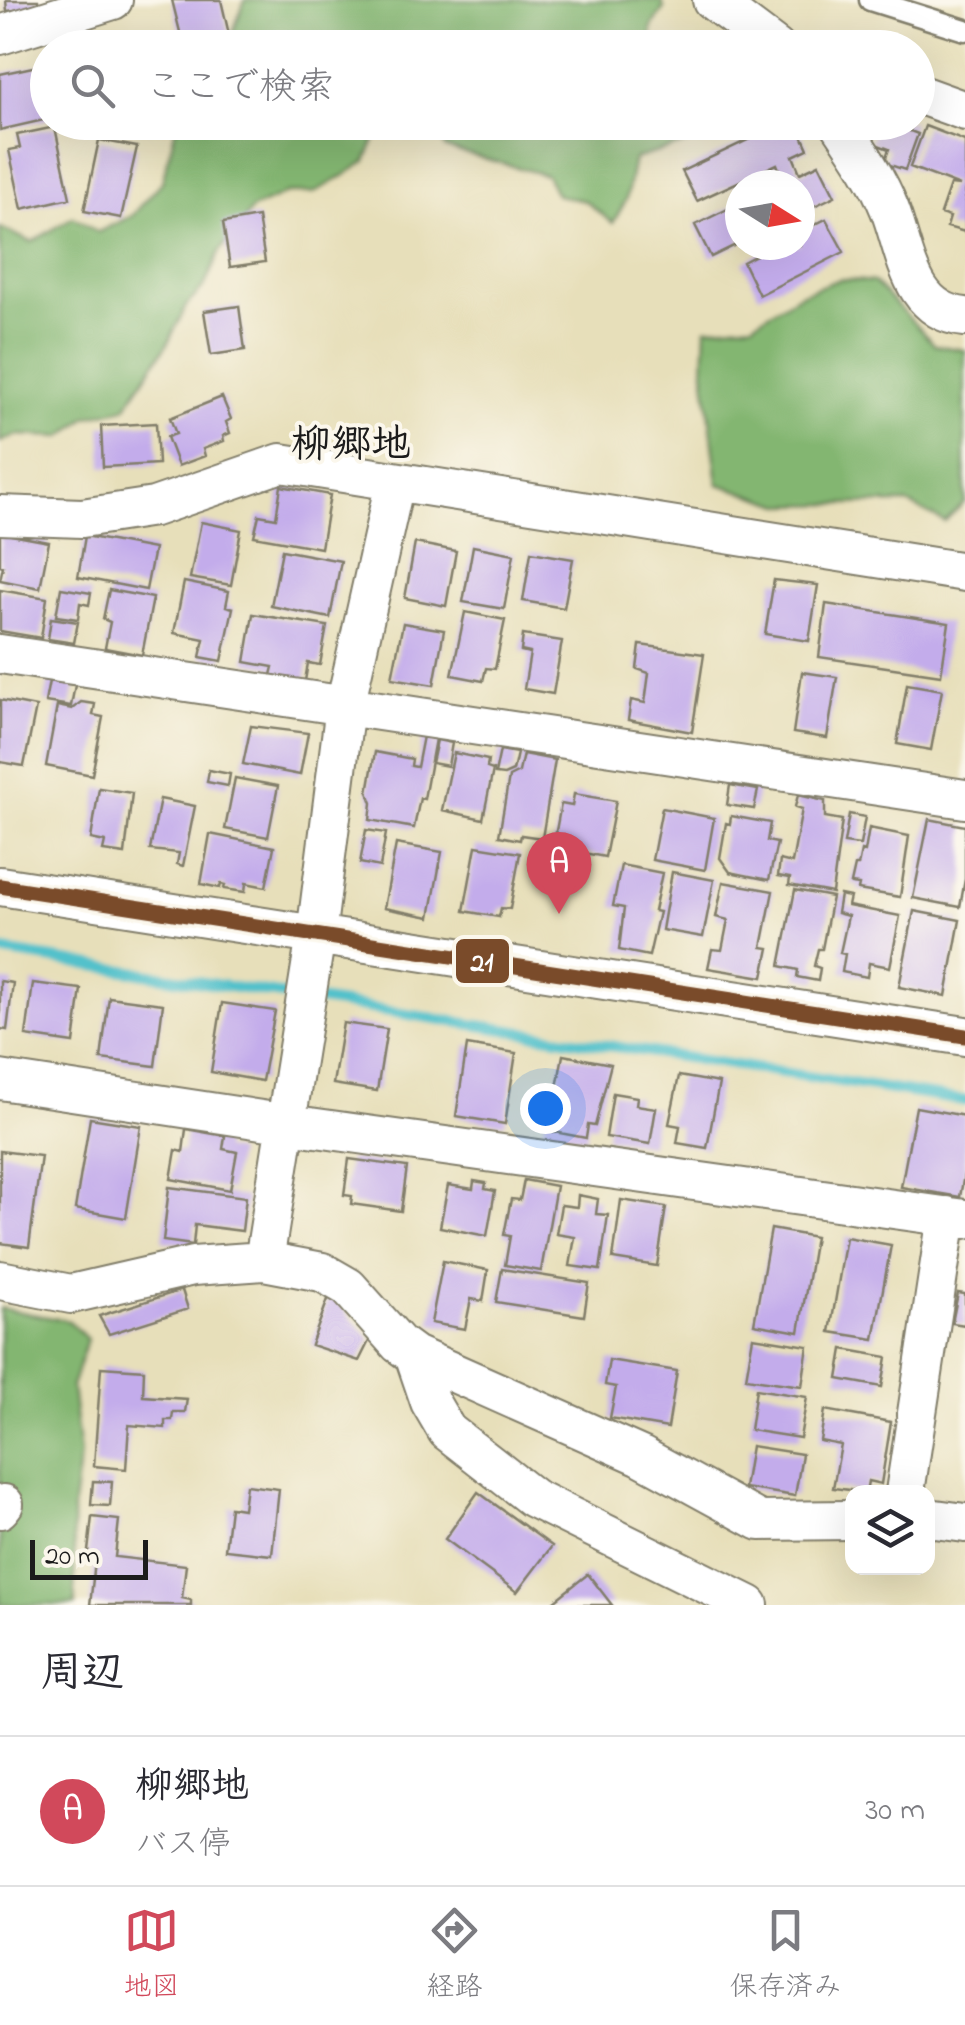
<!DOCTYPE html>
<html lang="ja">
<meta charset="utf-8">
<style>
:root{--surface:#fff;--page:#f7f7f7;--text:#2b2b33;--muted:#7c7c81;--line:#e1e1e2;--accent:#d1495b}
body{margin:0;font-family:"Indie Flower","Klee One",sans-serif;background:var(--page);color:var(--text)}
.controls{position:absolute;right:30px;bottom:30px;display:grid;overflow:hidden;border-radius:20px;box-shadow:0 10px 40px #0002}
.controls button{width:90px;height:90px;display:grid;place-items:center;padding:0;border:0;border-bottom:2px solid var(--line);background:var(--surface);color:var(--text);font:50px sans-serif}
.compass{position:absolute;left:725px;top:170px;width:90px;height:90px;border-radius:50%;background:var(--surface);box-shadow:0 10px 40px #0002;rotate:101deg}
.scale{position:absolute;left:30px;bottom:25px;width:118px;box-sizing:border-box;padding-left:10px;border:5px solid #1c1c1c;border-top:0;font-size:28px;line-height:35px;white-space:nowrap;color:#1c1c1c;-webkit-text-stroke:8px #fbf7ec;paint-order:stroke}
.you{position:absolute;left:545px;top:1108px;width:35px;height:35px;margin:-25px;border:8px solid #fff;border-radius:50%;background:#1a73e8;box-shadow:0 0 0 15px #1a73e833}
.badge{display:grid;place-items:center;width:65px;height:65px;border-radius:50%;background:var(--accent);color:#fff;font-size:32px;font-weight:700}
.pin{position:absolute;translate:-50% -82px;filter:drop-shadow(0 2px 5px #0008)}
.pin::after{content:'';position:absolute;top:52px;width:35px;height:30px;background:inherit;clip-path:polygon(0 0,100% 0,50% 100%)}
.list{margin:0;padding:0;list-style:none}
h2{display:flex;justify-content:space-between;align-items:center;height:130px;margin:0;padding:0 40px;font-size:42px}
h2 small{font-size:32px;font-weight:400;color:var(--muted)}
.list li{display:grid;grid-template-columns:65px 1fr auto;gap:30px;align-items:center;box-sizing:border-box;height:150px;padding:0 40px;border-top:2px solid var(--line)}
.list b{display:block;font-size:38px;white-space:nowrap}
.list p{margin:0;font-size:32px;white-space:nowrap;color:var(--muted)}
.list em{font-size:32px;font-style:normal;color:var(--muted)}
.icon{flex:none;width:55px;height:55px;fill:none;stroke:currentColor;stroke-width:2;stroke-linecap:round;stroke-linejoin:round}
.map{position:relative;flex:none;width:965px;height:1605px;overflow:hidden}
.search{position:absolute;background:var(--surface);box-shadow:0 10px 40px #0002;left:30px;right:30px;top:30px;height:110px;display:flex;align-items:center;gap:25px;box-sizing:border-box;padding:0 35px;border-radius:55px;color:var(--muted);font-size:38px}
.sheet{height:280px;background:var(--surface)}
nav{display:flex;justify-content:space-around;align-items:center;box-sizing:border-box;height:140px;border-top:2px solid var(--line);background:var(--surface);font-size:28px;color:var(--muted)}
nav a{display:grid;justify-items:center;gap:5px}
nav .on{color:var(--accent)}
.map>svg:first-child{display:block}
.forest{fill:#83b671;stroke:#506946;stroke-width:2.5}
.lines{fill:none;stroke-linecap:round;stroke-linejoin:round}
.stream{stroke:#53c1cb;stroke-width:11}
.building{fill:#c3aceb}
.service-casing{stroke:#827e6b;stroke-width:25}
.minor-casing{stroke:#827e6b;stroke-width:42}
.service{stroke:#fff;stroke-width:20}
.minor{stroke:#fff;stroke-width:38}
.bus-1-casing{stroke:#fbf7ec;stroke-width:22}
.bus-1{stroke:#7a4b2a;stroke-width:15}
.labels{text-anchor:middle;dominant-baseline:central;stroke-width:8;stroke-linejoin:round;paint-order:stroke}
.quarter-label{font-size:40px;font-weight:bold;fill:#1c1c1c;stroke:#fbf7ec}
.line-badge{stroke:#fbf7ec;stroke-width:4}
.badge-label{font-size:28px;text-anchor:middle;font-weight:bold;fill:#fff}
</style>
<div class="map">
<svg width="965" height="1605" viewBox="0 0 965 1605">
<rect width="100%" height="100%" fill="#fbf7ec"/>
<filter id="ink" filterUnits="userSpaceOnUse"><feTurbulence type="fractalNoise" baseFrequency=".01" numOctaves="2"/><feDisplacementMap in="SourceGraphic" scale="20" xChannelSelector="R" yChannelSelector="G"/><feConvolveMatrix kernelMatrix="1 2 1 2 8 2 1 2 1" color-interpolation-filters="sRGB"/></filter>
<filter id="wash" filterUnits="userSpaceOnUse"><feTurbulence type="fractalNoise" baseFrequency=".0048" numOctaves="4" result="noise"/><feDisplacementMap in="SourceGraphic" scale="40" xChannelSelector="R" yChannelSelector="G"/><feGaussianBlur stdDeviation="2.25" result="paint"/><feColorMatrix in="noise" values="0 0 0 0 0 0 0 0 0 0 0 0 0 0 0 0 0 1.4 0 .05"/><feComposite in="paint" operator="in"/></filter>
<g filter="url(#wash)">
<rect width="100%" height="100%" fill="#e7dfba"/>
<path class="forest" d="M 245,0 L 661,0 L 664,8 L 652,26 L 651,47 L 227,48 Z
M 177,123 L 393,123 L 380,128 L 366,161 L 339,179 L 313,193 L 287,193 L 252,209 L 220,251 L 204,287 L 186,306 L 168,343 L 125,408 L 87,417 L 62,437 L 16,435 L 0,442 L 0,228 L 32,242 L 73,217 L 98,232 L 132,216 L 162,182 Z
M 434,123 L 723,123 L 685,144 L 634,159 L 626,200 L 613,223 L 585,201 L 556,195 L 546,175 L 445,148 Z
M 840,279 L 874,282 L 935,345 L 965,350 L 965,502 L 945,522 L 907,503 L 782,505 L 718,484 L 704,370 L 706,328 L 753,323 L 800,294 Z
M 0,1308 L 69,1321 L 87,1339 L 72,1387 L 80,1454 L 73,1506 L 75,1605 L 0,1605 Z"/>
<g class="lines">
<path class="stream" d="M 0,951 L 965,1101"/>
</g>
<g id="blocks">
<path class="building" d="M 6,0 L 38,0 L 39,7 L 7,11 Z
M 172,0 L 221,0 L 231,43 L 194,48 L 191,34 L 181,36 Z
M 42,65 L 48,90 L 48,119 L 0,130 L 0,74 Z
M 786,122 L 796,122 L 808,149 L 793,156 L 800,173 L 819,164 L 835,196 L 800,213 L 800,185 L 777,185 L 784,182 L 777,164 L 697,201 L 682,171 Z
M 860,122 L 913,122 L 910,131 L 918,134 L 905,170 L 884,163 L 889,149 L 870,142 L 874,132 L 862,128 Z
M 925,126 L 965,141 L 965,232 L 947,227 L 950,217 L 940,214 L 950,185 L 960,186 L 910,167 Z
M 55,127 L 70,198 L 22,209 L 9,150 L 20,148 L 17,135 Z
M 99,140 L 137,147 L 121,218 L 84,211 Z
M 740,203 L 740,243 L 711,257 L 695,225 Z
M 258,217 L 265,262 L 230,267 L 223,223 Z
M 826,219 L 844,252 L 759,295 L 743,262 L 775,245 L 800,245 L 800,232 Z
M 239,306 L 245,350 L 211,355 L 204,311 Z
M 222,397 L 231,419 L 226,422 L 230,433 L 223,436 L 224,441 L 203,449 L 205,456 L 178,466 L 167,437 L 176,434 L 170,418 Z
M 156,423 L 158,464 L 103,467 L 101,426 Z
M 281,486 L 330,495 L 321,548 L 254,536 L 259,515 L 276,518 Z
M 201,522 L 241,530 L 231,585 L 190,578 Z
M 0,533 L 49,542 L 40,588 L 0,580 L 3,566 L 0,565 Z
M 85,536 L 154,549 L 146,590 L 78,577 Z
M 415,543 L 456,551 L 446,606 L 405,598 Z
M 473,546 L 514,554 L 504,609 L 463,602 Z
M 282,550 L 341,561 L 330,618 L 271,606 Z
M 531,552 L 573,559 L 564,608 L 523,601 Z
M 774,580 L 818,585 L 809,641 L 765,634 Z
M 184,582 L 229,591 L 226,606 L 233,608 L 222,661 L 200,657 L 204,639 L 174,633 Z
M 61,588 L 91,593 L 89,605 L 80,603 L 78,619 L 56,616 Z
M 0,590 L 47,598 L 41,638 L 0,631 Z
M 109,590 L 153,598 L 142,655 L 105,648 L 110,622 L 103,619 Z
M 826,604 L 949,623 L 941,675 L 819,657 Z
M 465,612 L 505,620 L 495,669 L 486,668 L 483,681 L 452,675 Z
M 253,614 L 327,626 L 320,665 L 308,663 L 305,681 L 271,675 L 273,667 L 245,662 Z
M 51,618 L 78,622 L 74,643 L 48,639 Z
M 403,623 L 444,630 L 434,685 L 392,678 Z
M 523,635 L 562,641 L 553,694 L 524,689 L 530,653 L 521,651 Z
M 640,645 L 704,654 L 692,732 L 628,720 L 631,700 L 645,703 L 649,673 L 637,669 Z
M 802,672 L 837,677 L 827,738 L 793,733 Z
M 49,681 L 75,685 L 71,706 L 45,702 Z
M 907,684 L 942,690 L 931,750 L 897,744 Z
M 0,700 L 36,707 L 24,766 L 0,762 Z
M 81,702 L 95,704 L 93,715 L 103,717 L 92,775 L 46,766 L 57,706 L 72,709 Z
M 251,726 L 308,733 L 300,775 L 243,764 Z
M 423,736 L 435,739 L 424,799 L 420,798 L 414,828 L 370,820 L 372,803 L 368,792 L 375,752 L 412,759 L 411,766 L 417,767 Z
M 437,740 L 452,743 L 448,766 L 432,763 Z
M 500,750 L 517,753 L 513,771 L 504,775 L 495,774 Z
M 454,753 L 488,760 L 487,768 L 493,770 L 483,819 L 442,810 Z
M 523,754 L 555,760 L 542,838 L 521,835 L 520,840 L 499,836 L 509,777 L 519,772 Z
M 209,770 L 230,774 L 228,786 L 207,782 Z
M 235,778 L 278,786 L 268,837 L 225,829 Z
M 730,785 L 758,790 L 754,809 L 727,805 Z
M 99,788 L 132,793 L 125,854 L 103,851 L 105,842 L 91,839 Z
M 574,794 L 616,801 L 605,857 L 553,847 L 561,804 L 572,806 Z
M 798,795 L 825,801 L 825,817 L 842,820 L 832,893 L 789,885 L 790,878 L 778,876 L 780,860 L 792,863 L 802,809 L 795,807 Z
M 160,799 L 195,806 L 183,866 L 177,864 L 179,853 L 150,850 Z
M 662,808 L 714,818 L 705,870 L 652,860 Z
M 849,814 L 865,817 L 860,845 L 844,843 Z
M 731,816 L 770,823 L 767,841 L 777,843 L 769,880 L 730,872 L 720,858 L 726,823 L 730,824 Z
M 929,819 L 965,826 L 965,879 L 960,907 L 913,898 Z
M 869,828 L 909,836 L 900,897 L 858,890 L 859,885 L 851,884 L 855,866 L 858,866 L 861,851 L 865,852 Z
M 366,830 L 386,833 L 380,867 L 360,863 Z
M 210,834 L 274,847 L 266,887 L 246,883 L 245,892 L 224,889 L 225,885 L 221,884 L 220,888 L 201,884 Z
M 396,844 L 442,852 L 430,917 L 384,908 Z
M 476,846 L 520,853 L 510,909 L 501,908 L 499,917 L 464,911 Z
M 621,865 L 662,873 L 654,911 L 659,912 L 649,956 L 619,950 L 624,908 L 613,906 Z
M 672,872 L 714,880 L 703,937 L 662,930 Z
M 723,882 L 773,891 L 762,947 L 769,948 L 763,977 L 708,968 L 712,949 L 722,950 L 728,920 L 716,917 Z
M 795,890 L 832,897 L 822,949 L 818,949 L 814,966 L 820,968 L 818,981 L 797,977 L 798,970 L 780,966 Z
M 840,895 L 850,897 L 848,906 L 900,916 L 890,967 L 869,963 L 867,977 L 842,972 L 845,954 L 840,953 L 848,916 L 837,913 Z
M 914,911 L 960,920 L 946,996 L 899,987 Z
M 0,981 L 13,983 L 7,1030 L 0,1029 Z
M 33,983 L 81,989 L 74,1043 L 26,1036 Z
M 109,997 L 163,1004 L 155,1066 L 101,1059 Z
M 222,1003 L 275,1011 L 262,1081 L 211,1072 Z
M 343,1023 L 387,1029 L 377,1091 L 333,1084 Z
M 467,1045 L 516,1053 L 505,1124 L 456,1116 Z
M 563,1055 L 611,1064 L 595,1126 L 588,1125 L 586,1138 L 544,1130 L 549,1103 L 554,1104 Z
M 679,1076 L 719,1083 L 707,1148 L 677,1143 L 680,1126 L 669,1124 Z
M 613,1093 L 637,1097 L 636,1105 L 656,1108 L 650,1144 L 606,1137 Z
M 916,1107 L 965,1116 L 965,1169 L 960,1197 L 901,1187 Z
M 90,1118 L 141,1126 L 126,1218 L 75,1209 Z
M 186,1129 L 225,1136 L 223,1149 L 237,1152 L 230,1190 L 171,1179 L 176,1150 L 183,1152 Z
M 0,1151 L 41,1156 L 29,1247 L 0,1243 Z
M 349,1159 L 407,1167 L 401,1211 L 351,1204 L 352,1196 L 344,1195 Z
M 524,1180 L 556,1186 L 541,1271 L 505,1265 L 510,1236 L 504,1235 L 511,1199 L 520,1200 Z
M 474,1181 L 486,1183 L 485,1189 L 495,1191 L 487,1236 L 440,1227 L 448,1185 L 473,1189 Z
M 169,1187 L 246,1197 L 242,1231 L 195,1225 L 193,1245 L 163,1241 Z
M 578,1195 L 598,1199 L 596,1214 L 608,1215 L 600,1270 L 570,1266 L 575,1237 L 556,1234 L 561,1205 L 577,1207 Z
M 621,1200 L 666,1207 L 657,1266 L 613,1259 Z
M 771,1229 L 815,1237 L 799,1332 L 754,1324 Z
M 846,1237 L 891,1245 L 874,1339 L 830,1332 Z
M 443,1261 L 488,1270 L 483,1301 L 471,1299 L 465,1329 L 431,1323 Z
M 502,1269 L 589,1283 L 584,1316 L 496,1302 Z
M 182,1290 L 188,1309 L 109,1334 L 99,1316 Z
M 958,1293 L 965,1294 L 965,1325 L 952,1323 Z
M 330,1294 L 370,1339 L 359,1361 L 311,1345 Z
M 753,1337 L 808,1346 L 802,1386 L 746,1378 Z
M 843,1349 L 887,1357 L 882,1387 L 838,1379 Z
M 609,1360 L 677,1371 L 668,1428 L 610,1418 L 616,1387 L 605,1385 Z
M 101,1367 L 144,1370 L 143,1396 L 187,1399 L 185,1412 L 173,1412 L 172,1420 L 165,1420 L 165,1428 L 129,1425 L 126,1469 L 94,1466 Z
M 756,1389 L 807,1397 L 800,1438 L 750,1430 Z
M 825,1410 L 891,1422 L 881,1484 L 868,1481 L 866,1492 L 833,1488 L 841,1445 L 820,1441 Z
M 751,1446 L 802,1454 L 795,1496 L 744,1488 Z
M 93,1481 L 112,1482 L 110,1506 L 91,1505 Z
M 246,1485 L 279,1489 L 272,1555 L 225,1550 L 230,1507 L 243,1509 Z
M 478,1492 L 552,1546 L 517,1592 L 445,1539 Z
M 92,1517 L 119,1520 L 115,1557 L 186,1565 L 182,1598 L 191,1600 L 191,1605 L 90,1605 L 95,1561 L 87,1560 Z
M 588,1574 L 612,1605 L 549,1605 Z"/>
</g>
</g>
<g filter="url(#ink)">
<use href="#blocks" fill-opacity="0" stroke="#827e6b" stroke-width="2.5"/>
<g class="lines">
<defs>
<path id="service" d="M 870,0 L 965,30"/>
<path id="minor" d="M 712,0 L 776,48
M 0,35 L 113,0
M 918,94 L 965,111
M 839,122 C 858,150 878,179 890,210 C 906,252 910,312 965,317
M 0,515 L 82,518 L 154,507 L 281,463 L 965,572
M 0,654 L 965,799
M 0,886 L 965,1036
M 0,1080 L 288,1124 L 965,1219
M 264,1261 L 316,935 L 345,706 L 395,482
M 0,1280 L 71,1294 L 193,1266 L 264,1261 L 322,1272 L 348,1287 L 399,1344 L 414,1355 L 641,1456 L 760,1521 L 852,1520
M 414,1355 L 430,1402 L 447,1431 L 533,1498 L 749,1605
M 905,1492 L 947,1216
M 0,1509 L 4,1504
M 928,1518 L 965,1523"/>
</defs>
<use href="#service" class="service-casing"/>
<use href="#minor" class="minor-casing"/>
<use href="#service" class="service"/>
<use href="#minor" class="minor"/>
<defs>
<path id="bus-1" d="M 0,886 L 965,1036"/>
</defs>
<use href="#bus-1" class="bus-1-casing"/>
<use href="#bus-1" class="bus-1"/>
</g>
</g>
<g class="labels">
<g class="quarter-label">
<text x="351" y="446">柳郷地</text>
</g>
</g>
<rect class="line-badge" x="454" y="937" width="57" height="48" rx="10" fill="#7a4b2a"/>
<g class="badge-label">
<text x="482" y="971">21</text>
</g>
</svg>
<div class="controls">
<button><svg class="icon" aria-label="layers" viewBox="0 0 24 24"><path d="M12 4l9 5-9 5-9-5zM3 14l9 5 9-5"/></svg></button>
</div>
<svg class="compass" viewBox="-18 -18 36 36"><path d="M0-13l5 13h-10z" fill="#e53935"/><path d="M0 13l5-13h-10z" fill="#7c7c81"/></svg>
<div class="scale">20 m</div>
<div class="you"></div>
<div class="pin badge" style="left:559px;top:914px">A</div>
<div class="search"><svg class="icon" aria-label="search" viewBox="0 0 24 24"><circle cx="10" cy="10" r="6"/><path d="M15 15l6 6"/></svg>ここで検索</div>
</div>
<section class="sheet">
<h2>周辺<small></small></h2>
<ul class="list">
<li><span class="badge">A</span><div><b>柳郷地</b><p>バス停</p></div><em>30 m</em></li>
</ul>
</section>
<nav>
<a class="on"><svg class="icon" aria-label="map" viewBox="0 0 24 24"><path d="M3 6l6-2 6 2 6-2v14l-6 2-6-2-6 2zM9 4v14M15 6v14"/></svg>地図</a>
<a><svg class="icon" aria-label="directions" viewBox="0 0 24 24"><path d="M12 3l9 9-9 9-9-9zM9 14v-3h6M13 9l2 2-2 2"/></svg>経路</a>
<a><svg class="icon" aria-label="saved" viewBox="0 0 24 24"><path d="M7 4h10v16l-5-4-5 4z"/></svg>保存済み</a>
</nav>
